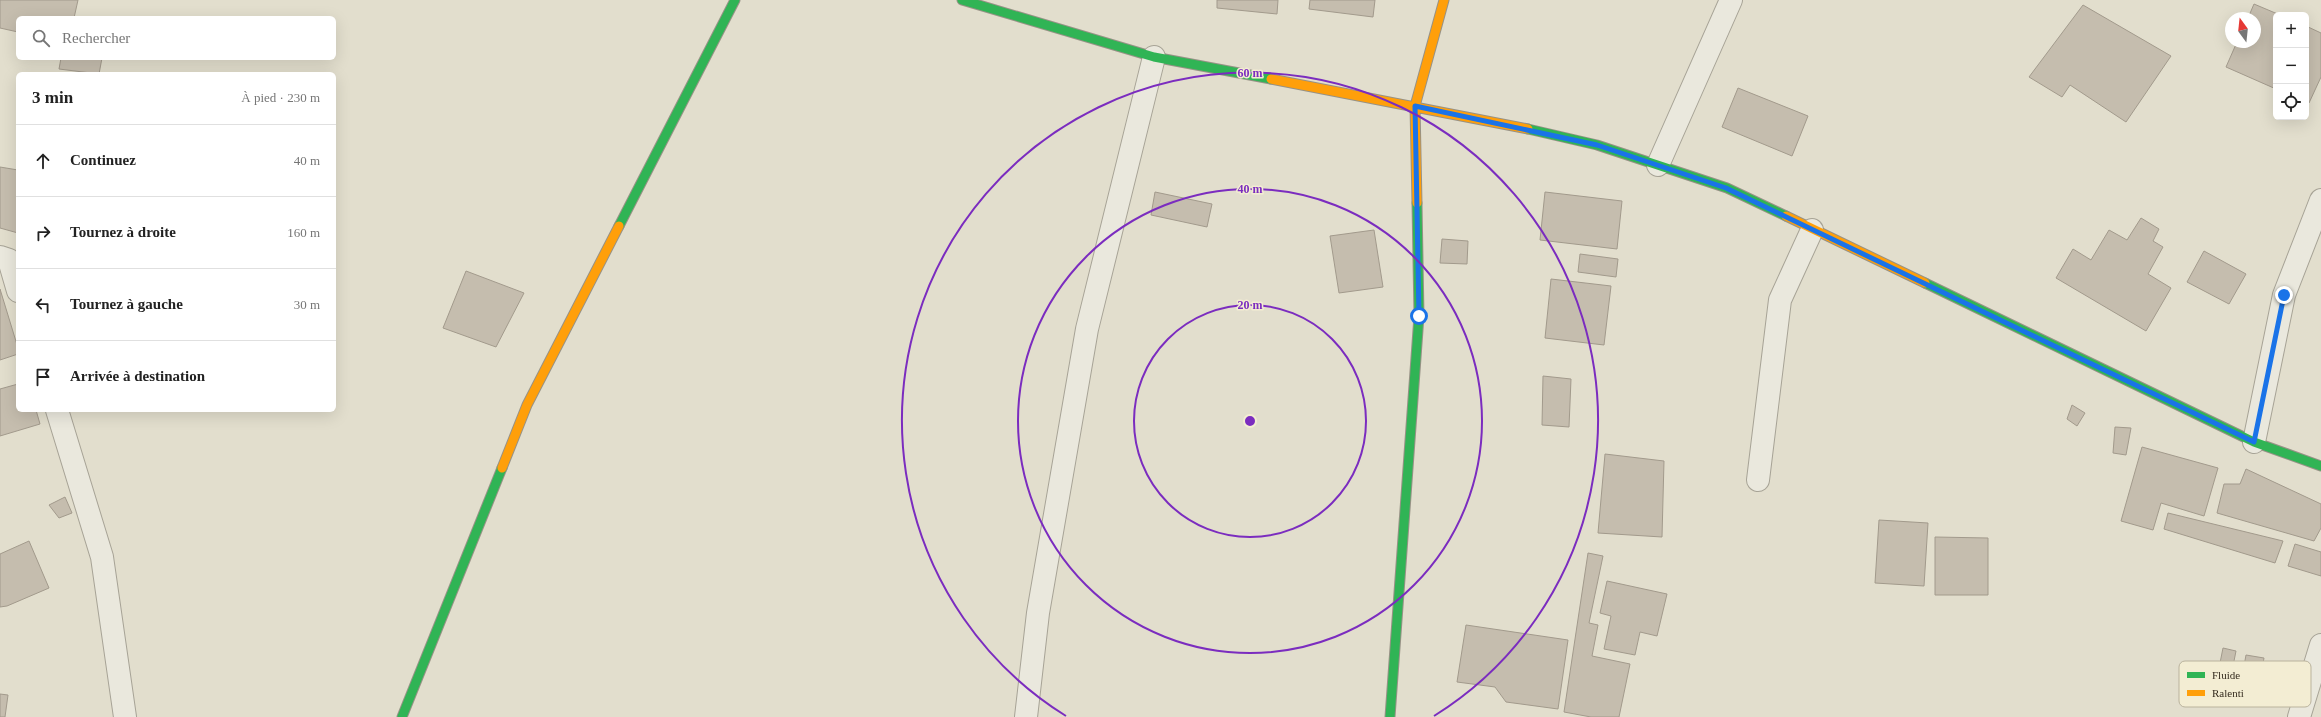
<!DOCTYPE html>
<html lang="fr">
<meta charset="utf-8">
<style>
:root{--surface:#fff;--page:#f2f2f2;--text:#222;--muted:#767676;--line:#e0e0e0}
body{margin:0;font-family:Georgia,serif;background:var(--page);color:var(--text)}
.controls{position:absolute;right:12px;top:12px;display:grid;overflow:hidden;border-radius:6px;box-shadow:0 4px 16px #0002}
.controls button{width:36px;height:36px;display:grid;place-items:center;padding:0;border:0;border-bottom:1px solid var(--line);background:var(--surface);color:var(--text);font:20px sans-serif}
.compass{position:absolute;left:2225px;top:12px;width:36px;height:36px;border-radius:50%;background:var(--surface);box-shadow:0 4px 16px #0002;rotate:345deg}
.stop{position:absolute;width:12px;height:12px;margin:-9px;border:3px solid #1a73e8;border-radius:50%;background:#fff}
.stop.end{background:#1a73e8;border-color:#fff;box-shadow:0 1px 4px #0008}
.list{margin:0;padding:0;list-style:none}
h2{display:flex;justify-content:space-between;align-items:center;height:52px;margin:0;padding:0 16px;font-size:17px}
h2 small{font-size:13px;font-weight:400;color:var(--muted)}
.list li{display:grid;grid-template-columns:26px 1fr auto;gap:12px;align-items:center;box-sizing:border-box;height:72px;padding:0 16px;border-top:1px solid var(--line)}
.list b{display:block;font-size:15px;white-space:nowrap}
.list em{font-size:13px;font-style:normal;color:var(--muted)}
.icon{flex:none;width:22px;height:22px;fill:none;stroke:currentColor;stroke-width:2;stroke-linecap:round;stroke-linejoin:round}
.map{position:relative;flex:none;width:2321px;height:717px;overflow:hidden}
.search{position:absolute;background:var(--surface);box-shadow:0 4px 16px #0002;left:16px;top:16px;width:320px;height:44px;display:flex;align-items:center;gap:10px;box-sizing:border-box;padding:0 14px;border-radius:6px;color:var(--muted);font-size:15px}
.panel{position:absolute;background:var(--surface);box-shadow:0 4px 16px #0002;left:16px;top:72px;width:320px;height:340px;border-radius:6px}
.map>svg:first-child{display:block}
.building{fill:#c5bdae;stroke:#a29a8c}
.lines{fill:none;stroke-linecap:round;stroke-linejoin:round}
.street-casing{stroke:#a7a396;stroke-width:24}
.fast-casing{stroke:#979286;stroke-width:11}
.slow-casing{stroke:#979286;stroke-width:11}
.street{stroke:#eae8dd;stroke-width:22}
.fast{stroke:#30b455;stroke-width:9}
.slow{stroke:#ff9f0a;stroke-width:9}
.route{stroke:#1a73e8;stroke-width:5}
.ring{fill:none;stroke:#7b2cbf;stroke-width:2}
.key{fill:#f3edd3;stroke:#bab39d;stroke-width:1}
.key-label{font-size:11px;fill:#352c1f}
.centre{fill:#7b2cbf;stroke:#f3edd3;stroke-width:2}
.ring-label{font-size:12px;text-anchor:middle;font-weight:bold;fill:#7b2cbf;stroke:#f3edd3;stroke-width:3;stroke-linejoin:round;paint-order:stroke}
</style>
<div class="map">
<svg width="2321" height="717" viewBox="0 0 2321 717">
<rect width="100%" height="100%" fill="#e2decd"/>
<path class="building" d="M 0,0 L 78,0 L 74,18 L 18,18 L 18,32 L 0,28 Z
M 1217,0 L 1278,0 L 1277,14 L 1217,8 Z
M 1310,0 L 1375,0 L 1373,17 L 1309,9 Z
M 2254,4 L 2280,15 L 2276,15 L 2276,89 L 2226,67 L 2237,42 L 2255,42 L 2255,18 L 2248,18 Z
M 2083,5 L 2171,56 L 2126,122 L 2070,85 L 2062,97 L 2029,77 Z
M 2306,26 L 2321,33 L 2321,77 L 2309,103 L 2306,102 Z
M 61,58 L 102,58 L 99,74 L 59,69 Z
M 1738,88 L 1808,116 L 1792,156 L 1722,127 Z
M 0,167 L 18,170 L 18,233 L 0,228 Z
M 1155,192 L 1212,204 L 1207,227 L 1151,215 Z
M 1545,192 L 1622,201 L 1617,249 L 1540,240 Z
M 2141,218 L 2159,229 L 2153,241 L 2163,247 L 2148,274 L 2171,288 L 2146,331 L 2056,278 L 2073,249 L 2091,260 L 2109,230 L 2127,240 Z
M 1374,230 L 1383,287 L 1339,293 L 1330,236 Z
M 1442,239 L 1468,241 L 1467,264 L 1440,263 Z
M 2204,251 L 2246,274 L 2229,304 L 2187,282 Z
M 1580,254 L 1618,259 L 1616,277 L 1578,272 Z
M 466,271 L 524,293 L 496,347 L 443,328 Z
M 1551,279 L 1611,286 L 1604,345 L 1545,338 Z
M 0,289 L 18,348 L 18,354 L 0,360 Z
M 1543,376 L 1571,379 L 1569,427 L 1542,425 Z
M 18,384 L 18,410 L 36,410 L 40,424 L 0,436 L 0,389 Z
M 2072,405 L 2085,413 L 2077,426 L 2067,419 Z
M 2115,427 L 2131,428 L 2126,455 L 2113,453 Z
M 2142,447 L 2218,468 L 2204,516 L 2161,503 L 2153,530 L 2121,521 Z
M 1605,454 L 1664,461 L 1662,537 L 1598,533 Z
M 2246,469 L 2321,504 L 2321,528 L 2314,541 L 2217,513 L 2224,484 L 2240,484 Z
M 65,497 L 72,513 L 59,518 L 49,505 Z
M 2168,513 L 2283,541 L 2275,563 L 2164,529 Z
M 1879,520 L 1928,523 L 1924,586 L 1875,583 Z
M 1935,537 L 1988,538 L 1988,595 L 1935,595 Z
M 29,541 L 49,588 L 7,606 L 0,607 L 0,554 Z
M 2295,544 L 2321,552 L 2321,576 L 2288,566 Z
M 1588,553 L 1603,556 L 1589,623 L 1598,625 L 1592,656 L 1630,664 L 1619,717 L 1591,717 L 1564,712 Z
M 1607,581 L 1667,594 L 1657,636 L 1640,632 L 1635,655 L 1604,649 L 1611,616 L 1600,613 Z
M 1466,625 L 1568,640 L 1558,709 L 1506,702 L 1495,687 L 1457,682 Z
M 2223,648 L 2236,651 L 2229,686 L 2216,683 Z
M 2246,655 L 2264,658 L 2258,691 L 2240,688 Z
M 0,694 L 8,695 L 5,717 L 0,717 Z"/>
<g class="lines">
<defs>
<path id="street" d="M 1658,165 L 1731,0
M 0,257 L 9,260 L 18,291
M 57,410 L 102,557 L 125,717
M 2254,442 L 2284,295 L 2321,200
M 1758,480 L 1780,300 L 1812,230
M 1026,717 L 1038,613 L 1087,329 L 1154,57
M 2299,717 L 2321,645"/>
<path id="fast" d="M 962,0 L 1154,57 L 1271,79
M 1528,129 L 1597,145 L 1727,188 L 1786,216
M 619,226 L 735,0
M 1925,283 L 2254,442 L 2321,466
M 402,717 L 502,468
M 1390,717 L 1419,316 L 1417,203"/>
<path id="slow" d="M 1271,79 L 1528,129
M 1417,203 L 1415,106 L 1444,0
M 1786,216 L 1925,283
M 502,468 L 527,405 L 619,226"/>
</defs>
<use href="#street" class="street-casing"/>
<use href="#fast" class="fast-casing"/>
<use href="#slow" class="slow-casing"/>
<use href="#street" class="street"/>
<use href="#fast" class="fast"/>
<use href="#slow" class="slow"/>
</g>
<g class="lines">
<path class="route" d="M 1419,316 L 1415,106 L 1597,145 L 1726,188 L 2254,442 L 2284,295"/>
</g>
<g class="ring">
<circle cx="1250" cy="421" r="116"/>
<circle cx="1250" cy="421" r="232"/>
<path d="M1066 716A348 348 0 1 1 1434 716"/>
</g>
<rect x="2179" y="661" width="132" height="46" rx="6" class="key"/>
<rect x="2187" y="672" width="18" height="6" fill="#30b455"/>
<rect x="2187" y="690" width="18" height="6" fill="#ff9f0a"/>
<g class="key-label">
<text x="2212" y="679">Fluide</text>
<text x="2212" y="697">Ralenti</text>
</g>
<circle cx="1250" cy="421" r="6" class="centre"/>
<g class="ring-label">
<text x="1250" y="77">60 m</text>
<text x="1250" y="193">40 m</text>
<text x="1250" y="309">20 m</text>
</g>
</svg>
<div class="controls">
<button>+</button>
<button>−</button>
<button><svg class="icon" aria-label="locate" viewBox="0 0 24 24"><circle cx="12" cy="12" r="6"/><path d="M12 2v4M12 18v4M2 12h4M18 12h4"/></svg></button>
</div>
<svg class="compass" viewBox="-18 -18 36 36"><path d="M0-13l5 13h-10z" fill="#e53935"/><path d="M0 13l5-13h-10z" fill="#767676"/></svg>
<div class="stop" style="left:1419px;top:316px"></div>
<div class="stop end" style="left:2284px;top:295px"></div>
<div class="search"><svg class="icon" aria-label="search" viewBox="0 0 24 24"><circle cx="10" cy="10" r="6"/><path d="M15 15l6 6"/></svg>Rechercher</div>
<section class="panel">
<h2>3 min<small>À pied · 230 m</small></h2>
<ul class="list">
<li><svg class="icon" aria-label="ahead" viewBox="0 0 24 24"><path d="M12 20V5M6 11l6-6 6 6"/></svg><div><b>Continuez</b></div><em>40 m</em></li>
<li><svg class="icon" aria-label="right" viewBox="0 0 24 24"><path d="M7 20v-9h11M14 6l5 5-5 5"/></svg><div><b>Tournez à droite</b></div><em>160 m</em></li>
<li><svg class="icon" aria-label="left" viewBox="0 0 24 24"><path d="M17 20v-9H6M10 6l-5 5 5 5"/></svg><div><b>Tournez à gauche</b></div><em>30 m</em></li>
<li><svg class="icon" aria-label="arrive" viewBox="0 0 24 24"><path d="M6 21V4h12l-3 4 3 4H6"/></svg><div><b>Arrivée à destination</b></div></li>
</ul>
</section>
</div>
